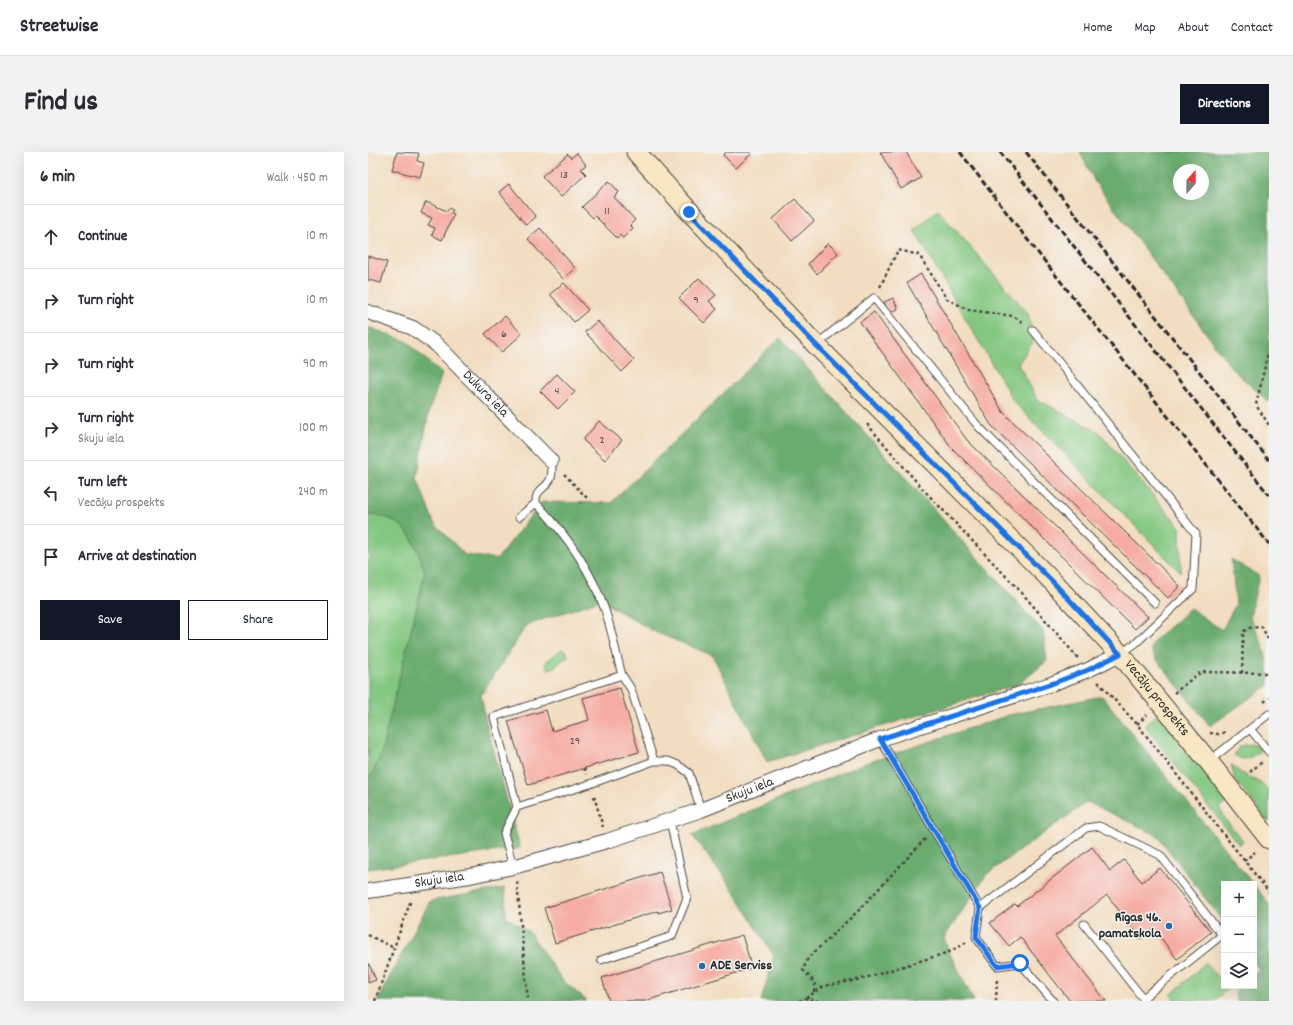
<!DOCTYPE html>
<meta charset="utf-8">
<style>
:root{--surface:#fff;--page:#f2f2f3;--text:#2b2b33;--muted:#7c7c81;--line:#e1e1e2;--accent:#111827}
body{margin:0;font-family:Dekko,sans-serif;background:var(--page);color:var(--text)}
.controls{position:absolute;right:12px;bottom:12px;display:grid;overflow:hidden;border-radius:0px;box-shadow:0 4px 16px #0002}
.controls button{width:36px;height:36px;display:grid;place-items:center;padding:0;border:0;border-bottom:1px solid var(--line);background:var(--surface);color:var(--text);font:20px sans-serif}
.compass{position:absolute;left:805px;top:12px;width:36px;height:36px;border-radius:50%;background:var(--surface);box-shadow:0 4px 16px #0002;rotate:21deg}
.stop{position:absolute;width:12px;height:12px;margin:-9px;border:3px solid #1a73e8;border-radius:50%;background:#fff}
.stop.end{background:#1a73e8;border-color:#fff;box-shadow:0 1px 4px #0008}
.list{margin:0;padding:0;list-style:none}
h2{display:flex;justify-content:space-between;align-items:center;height:52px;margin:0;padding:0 16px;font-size:17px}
h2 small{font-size:13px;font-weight:400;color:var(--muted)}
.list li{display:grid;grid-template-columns:26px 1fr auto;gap:12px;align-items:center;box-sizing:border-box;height:64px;padding:0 16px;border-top:1px solid var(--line)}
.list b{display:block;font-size:15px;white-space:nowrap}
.list p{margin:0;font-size:13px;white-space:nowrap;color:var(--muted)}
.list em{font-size:13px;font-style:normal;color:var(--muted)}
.actions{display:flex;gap:8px;padding:12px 16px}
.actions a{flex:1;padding:9px 0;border:1px solid var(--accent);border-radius:0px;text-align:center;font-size:14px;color:var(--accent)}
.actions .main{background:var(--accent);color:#fff}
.icon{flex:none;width:22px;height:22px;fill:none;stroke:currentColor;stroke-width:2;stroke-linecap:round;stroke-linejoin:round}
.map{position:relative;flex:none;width:901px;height:849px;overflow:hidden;border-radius:0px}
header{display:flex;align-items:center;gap:24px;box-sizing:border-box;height:56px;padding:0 20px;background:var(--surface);border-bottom:1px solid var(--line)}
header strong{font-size:19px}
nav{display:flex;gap:22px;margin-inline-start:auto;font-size:14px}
.intro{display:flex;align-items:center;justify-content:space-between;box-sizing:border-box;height:96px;padding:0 24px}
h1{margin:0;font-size:28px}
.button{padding:10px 18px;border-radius:0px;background:var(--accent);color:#fff;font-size:14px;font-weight:700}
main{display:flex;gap:24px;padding:0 24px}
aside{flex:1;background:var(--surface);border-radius:0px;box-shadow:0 4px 16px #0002}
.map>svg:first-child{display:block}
.green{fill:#83c780;stroke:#577956}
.forest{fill:#6aac6e;stroke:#4a6c4c;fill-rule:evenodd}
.building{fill:#f6aca3}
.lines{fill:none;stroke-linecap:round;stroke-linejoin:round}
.lane-casing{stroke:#494641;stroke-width:9}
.street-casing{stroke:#494641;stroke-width:16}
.secondary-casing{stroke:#494641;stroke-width:21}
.path{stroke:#494641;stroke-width:2.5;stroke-dasharray:3 3;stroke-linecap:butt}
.lane{stroke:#fff;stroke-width:7}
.street{stroke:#fff;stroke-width:14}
.secondary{stroke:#f9e7c3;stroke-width:19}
.rail{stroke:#2b2b2b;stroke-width:3;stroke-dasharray:6 3;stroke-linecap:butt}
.route{stroke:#1a73e8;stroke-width:5}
.poi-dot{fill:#1f6fb2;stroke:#f6f6f2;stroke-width:1.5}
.labels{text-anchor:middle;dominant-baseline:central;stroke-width:3;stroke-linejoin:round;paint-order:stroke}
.number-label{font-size:12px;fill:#5e4b49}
.street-label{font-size:14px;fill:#2b2b2b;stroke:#f6f6f2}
.poi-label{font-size:14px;font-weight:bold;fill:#2b2b2b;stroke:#f6f6f2;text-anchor:end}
</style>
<header>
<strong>Streetwise</strong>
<nav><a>Home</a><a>Map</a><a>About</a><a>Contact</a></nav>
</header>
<div class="intro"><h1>Find us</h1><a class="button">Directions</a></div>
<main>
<aside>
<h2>6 min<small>Walk · 450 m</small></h2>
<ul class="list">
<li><svg class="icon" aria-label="ahead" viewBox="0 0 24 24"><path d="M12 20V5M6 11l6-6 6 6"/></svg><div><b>Continue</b></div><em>10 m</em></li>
<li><svg class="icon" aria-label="right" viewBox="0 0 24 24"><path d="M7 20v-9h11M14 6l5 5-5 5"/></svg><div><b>Turn right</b></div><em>10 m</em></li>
<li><svg class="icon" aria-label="right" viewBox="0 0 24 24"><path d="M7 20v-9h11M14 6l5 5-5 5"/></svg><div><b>Turn right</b></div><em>90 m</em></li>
<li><svg class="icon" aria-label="right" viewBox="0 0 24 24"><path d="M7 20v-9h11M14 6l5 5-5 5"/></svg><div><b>Turn right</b><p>Skuju iela</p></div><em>100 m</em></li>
<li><svg class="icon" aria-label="left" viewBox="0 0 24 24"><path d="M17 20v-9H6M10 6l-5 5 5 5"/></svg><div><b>Turn left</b><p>Vecāķu prospekts</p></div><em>240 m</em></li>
<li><svg class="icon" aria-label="arrive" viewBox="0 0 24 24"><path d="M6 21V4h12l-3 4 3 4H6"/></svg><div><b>Arrive at destination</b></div></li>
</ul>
<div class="actions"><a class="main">Save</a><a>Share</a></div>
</aside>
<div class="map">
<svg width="901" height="849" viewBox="0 0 901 849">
<rect width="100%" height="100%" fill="#f6f6f2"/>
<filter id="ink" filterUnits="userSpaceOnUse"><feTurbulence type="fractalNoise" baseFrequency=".025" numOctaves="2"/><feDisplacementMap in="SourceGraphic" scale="8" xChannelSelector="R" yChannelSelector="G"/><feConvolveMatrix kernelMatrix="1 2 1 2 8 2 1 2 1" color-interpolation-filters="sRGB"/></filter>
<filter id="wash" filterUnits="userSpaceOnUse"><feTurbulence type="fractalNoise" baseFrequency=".012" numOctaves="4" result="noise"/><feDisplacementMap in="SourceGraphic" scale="16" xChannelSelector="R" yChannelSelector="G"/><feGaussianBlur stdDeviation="0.9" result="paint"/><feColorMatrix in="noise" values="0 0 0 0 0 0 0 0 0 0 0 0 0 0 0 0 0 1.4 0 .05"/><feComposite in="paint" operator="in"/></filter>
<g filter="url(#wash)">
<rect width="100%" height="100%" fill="#f2ddc0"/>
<path class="green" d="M 570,58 L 660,161 L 666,188 L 650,212 L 670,248 L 731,280 L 812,375 L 813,421 L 646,250 L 546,78 Z
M 0,363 C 38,363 48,390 57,421 L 13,602 L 5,621 L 0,626 Z
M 194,497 L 199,500 L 200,504 L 185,516 L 180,517 L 177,512 L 179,509 Z
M 791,561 L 861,649 L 851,656 L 860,671 L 875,689 L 871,693 L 779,577 L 778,572 Z
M 883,592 L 888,594 L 893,598 C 883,606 877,610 866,603 L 872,594 Z
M 863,612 L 872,620 L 896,633 L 901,639 L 901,670 L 867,628 Z
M 837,811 L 860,837 L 846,849 L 807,849 L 803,843 Z"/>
<path class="forest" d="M 712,0 L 901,0 L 901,250 L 865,218 L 727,30 ZM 811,18 L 835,18 L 835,42 L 811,42 Z
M 0,175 L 38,189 L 74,222 L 61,259 L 49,326 L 66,371 L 97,403 L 129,407 L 174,350 L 243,351 L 412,186 L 675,479 L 679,509 L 651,532 L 399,610 L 344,503 L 287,480 L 232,448 L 159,473 L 113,543 L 118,570 L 152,696 L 0,717 L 0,626 L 5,621 L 13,602 L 57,421 C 48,390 38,363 0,363 Z
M 863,407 L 891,424 L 882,465 C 894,489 901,505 901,533 L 842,574 L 788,507 L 783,497 L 785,490 L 822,456 L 854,478 L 868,452 Z
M 734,544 L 885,732 L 856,732 L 856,771 L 789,683 L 719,650 L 619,722 L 576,786 L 581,800 L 606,849 L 393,849 L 406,804 L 366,739 L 324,683 L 495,612 L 641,563 Z
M 886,733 L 901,752 L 901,849 L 868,849 L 867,840 L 873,834 L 886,834 L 886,822 L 891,817 L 886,811 Z
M 137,736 L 138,765 L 161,780 L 195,829 L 219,849 L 9,849 L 62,749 Z"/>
<g id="blocks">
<path class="building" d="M 29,0 L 51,1 L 49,9 L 56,11 L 52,25 L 24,18 Z
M 358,0 L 383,0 L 384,1 L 368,16 L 355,3 Z
M 512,0 L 538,0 L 553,26 L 533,37 Z
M 209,1 L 218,13 L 213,17 L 218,22 L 193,45 L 174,24 L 200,2 L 203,6 Z
M 241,29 L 251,40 L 246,45 L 267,68 L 262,73 L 265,76 L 255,86 L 252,83 L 249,86 L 227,64 L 225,66 L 214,55 Z
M 141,32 L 168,65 L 158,73 L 131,40 Z
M 427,47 L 446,69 L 424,89 L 405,67 Z
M 58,50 L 79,59 L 81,56 L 85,58 L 83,61 L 86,62 L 74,88 L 64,83 L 67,76 L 60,73 L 64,66 L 53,61 Z
M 172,76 L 207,116 L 195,127 L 160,87 Z
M 460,91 L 470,101 L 449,122 L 440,112 Z
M 0,104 L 19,110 L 13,131 L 0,128 Z
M 553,122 L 635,260 L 812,434 L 800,446 L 623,273 L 539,131 Z
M 331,126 L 348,143 L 341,149 L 349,157 L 336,171 L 311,146 Z
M 196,131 L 220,158 L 206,170 L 182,142 Z
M 525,146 L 530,157 L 521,161 L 516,150 Z
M 506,160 L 599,288 L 780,465 L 767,477 L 584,296 L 492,170 Z
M 137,164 L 154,182 L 134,200 L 117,182 Z
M 229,169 L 266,208 L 254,220 L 217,180 Z
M 189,222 L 207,240 L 190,257 L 172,239 Z
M 231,269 L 254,288 L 237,308 L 215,288 Z
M 252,536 L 271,600 L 160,633 L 140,569 L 178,558 L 184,579 L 221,568 L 215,546 Z
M 724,695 L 742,719 L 756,708 L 774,730 L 792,716 L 843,780 L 809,807 L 786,777 L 773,787 L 739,743 L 687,784 L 738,849 L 702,849 L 652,785 L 641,794 L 622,771 L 647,752 L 649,754 Z
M 292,720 L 304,757 L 290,761 L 290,759 L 187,791 L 176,756 Z
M 374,783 L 384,816 L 277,849 L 241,849 L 234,826 Z
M 0,810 L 8,828 L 0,831 Z"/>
</g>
</g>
<g filter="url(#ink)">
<use href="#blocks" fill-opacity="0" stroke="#494641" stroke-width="1"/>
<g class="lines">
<defs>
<path id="lane" d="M 665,178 L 828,382 L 825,437 L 768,491 L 752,502
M 449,192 L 506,146 L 610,274 L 787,451
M 183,309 C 184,316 185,322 182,328 C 177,338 167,337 168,351 C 197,381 223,418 237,458 C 244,479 248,502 254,523
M 151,365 L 168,351
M 883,578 L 901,600
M 512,587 L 612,756 L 608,785 L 629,814 L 652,811 L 685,849
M 286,609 L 222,632 L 149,655 L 126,565 L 254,523 L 263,537 L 286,609 L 300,609 L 310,613 L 321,621 L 333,658
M 841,609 L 901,562
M 145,715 L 136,681 L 149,655
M 612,756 L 718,676 L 731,674 L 792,703 L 854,783 L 775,846
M 716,772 L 777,849
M 233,808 L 304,784 L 319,746 L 302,669"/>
<g id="street">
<path id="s1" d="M 0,160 L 45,176 L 69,193 L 183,309"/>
<path id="s2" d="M 0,739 L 102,724 L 145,715 L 239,689 L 333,658 L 512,587 L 683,532 L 720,518 L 752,502"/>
</g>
<g id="secondary">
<path id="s3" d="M 268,0 L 321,59 L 448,193 L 684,429 L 752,502 L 841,610 L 901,687"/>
</g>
</defs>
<use href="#lane" class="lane-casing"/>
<use href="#street" class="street-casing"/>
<use href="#secondary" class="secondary-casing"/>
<path class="path" d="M 512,135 L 530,98 L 551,103 L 579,147 L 601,158 L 645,164 L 656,171
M 901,197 L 888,253 L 901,273
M 499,272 L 553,335 L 654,441 L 710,506
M 196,322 L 219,346
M 874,521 L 875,480 L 880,476 L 894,475 L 901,489
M 730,530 L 769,572 L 901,740
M 806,541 L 830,522 L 836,520 L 901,521
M 896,550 L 901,546
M 769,572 L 779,563
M 842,581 L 850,582 L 858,580
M 216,616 L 218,622
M 882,620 L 894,610
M 226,644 L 235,675
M 876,709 L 887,700
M 149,730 L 160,849
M 0,783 L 26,796
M 446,840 L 447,831 L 435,818 L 440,806 L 491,758 L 558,686
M 438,846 L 456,834 L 494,827 L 581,800 L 599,790
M 7,849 L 43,748
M 431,849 L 438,846 L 450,849
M 628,849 L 629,825"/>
<use href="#lane" class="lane"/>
<use href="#street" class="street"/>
<use href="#secondary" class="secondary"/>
<path class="rail" d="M 592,0 L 659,87 L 901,392
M 632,0 L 901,343
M 658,0 L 901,308"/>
</g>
</g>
<g class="lines" filter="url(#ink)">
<path class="route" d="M 321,60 L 448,193 L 684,429 L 752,502 L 720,518 L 683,532 L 512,587 L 612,756 L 608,785 L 629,814 L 652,811"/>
</g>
<g class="poi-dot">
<circle cx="801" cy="774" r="4"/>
<circle cx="334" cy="814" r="4"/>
</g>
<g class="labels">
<g class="number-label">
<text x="196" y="23">13</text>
<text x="239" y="59">11</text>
<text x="328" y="148">9</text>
<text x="136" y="182">6</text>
<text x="189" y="239">4</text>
<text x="234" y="288">2</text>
<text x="207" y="589">29</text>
</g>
<g class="street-label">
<text stroke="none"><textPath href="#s1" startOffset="146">Dukura iela</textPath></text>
<text stroke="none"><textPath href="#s3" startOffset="755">Vecāķu prospekts</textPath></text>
<text stroke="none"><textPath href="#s2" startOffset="396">Skuju iela</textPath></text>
<text stroke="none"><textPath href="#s2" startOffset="72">Skuju iela</textPath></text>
</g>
<g class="poi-label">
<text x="793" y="766">Rīgas 46.<tspan x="793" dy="16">pamatskola</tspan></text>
<text x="342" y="814" text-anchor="start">ADE Serviss</text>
</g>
</g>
</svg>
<div class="controls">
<button>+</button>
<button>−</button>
<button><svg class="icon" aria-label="layers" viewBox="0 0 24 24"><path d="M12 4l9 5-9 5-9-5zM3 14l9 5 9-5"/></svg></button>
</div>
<svg class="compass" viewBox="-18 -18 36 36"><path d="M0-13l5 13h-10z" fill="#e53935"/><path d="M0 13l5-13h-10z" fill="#7c7c81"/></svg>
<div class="stop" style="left:652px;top:811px"></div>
<div class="stop end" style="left:321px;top:60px"></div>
</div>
</main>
